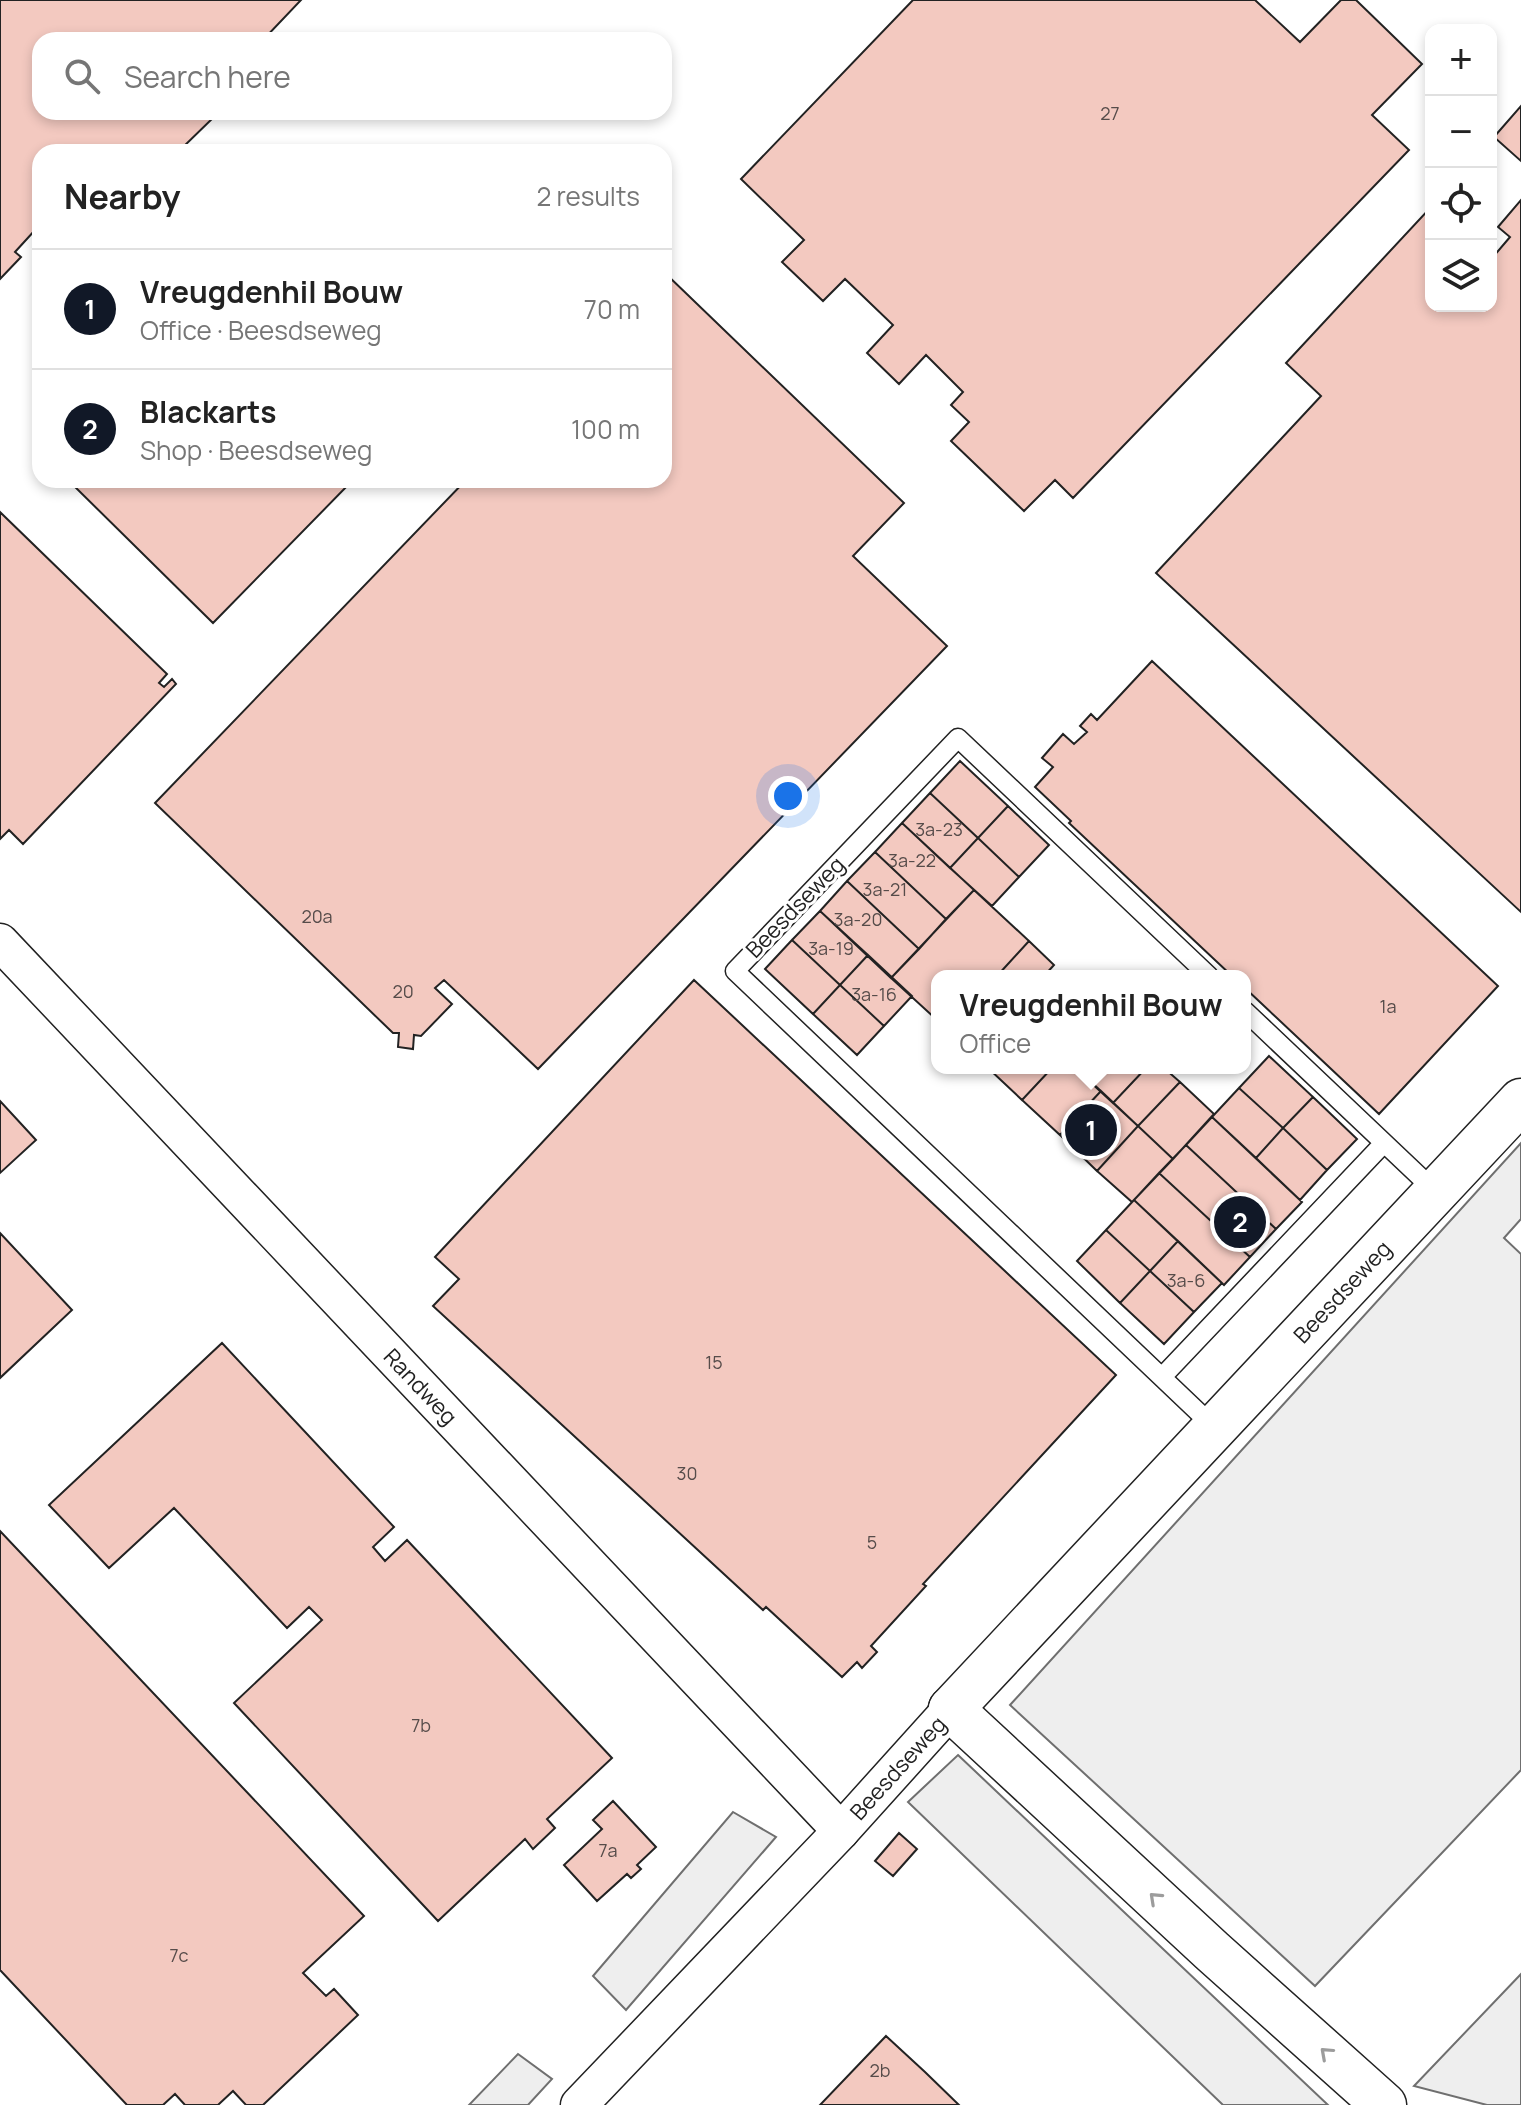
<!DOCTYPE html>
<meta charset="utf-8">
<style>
:root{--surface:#fff;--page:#f2f2f2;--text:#222;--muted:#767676;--line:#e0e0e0;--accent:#111827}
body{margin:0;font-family:Manrope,sans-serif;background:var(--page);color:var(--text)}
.controls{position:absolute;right:24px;top:24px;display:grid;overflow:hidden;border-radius:16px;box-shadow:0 4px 12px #0003}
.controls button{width:72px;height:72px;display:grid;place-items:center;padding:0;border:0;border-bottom:2px solid var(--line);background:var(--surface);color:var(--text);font:40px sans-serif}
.you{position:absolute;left:788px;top:796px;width:28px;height:28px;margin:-20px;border:6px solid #fff;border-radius:50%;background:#1a73e8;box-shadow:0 0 0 12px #1a73e833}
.badge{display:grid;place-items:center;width:52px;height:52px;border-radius:50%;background:var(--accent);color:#fff;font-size:26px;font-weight:700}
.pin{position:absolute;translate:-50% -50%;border:4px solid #fff;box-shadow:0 2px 8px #0006}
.popup{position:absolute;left:931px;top:970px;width:320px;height:104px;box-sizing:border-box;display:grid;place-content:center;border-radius:16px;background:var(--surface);filter:drop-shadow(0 2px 6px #0005);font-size:26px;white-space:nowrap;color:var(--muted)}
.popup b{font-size:30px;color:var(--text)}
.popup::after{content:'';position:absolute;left:50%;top:100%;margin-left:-16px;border:16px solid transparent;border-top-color:var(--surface)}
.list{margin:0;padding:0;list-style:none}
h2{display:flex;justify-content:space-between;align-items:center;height:104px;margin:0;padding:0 32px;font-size:34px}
h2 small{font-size:26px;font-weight:400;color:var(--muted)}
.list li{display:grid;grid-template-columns:52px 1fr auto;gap:24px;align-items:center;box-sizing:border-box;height:120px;padding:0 32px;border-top:2px solid var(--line)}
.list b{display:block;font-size:30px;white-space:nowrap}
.list p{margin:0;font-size:26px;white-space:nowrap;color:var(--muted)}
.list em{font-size:26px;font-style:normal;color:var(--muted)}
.icon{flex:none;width:44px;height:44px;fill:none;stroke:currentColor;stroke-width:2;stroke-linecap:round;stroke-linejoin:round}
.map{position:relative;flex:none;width:1521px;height:2105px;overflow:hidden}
.search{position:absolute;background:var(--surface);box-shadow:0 4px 12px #0003;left:32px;top:32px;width:640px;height:88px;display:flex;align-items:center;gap:20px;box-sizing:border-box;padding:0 28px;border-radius:24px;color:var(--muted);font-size:30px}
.panel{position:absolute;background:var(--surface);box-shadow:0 4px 12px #0003;left:32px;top:144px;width:640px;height:344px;border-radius:24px}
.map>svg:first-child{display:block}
.green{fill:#eee;stroke:#6f6f6f;stroke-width:2}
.building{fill:#f3c9c0;stroke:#222;stroke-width:2}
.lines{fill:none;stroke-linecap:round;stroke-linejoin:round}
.lane-casing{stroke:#222;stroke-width:21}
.street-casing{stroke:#222;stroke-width:39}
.secondary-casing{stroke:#222;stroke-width:47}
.primary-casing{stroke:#222;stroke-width:47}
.lane{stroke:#fff;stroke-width:18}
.street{stroke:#fff;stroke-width:36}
.secondary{stroke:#fff;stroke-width:44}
.primary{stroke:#fff;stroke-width:44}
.oneway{stroke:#9c9c9c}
.labels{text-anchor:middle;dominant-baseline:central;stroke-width:6;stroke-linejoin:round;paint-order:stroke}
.number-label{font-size:18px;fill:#564c4a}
.street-label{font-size:22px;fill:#222;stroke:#fff}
</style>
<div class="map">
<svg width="1521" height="2105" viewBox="0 0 1521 2105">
<rect width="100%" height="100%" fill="#fff"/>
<path class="green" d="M 1521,1143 L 1521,1219 L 1504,1238 L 1521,1254 L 1521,1770 L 1315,1986 L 1010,1705 Z
M 958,1755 L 1328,2105 L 1223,2105 L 908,1802 Z
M 733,1812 L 776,1837 L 626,2010 L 593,1976 Z
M 1521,1974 L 1521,2105 L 1487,2105 L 1414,2086 Z
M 518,2054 L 552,2079 L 528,2105 L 469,2105 Z"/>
<path class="building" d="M 0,0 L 301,0 L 263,40 L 40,40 L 40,112 L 213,112 L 216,115 L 178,152 L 40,152 L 40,233 L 36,229 L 15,252 L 21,257 L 0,279 Z
M 913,0 L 1255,0 L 1300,42 L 1341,0 L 1356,0 L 1422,64 L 1372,115 L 1409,150 L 1073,498 L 1055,480 L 1024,511 L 951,441 L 969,422 L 951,405 L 963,392 L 926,355 L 899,384 L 867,353 L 893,325 L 845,279 L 823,301 L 782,262 L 804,240 L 741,179 Z
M 1521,106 L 1521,161 L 1494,137 Z
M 1521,200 L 1521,912 L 1156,573 L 1321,396 L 1286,363 L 1431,207 L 1431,306 L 1491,306 L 1491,255 L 1493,257 L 1510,237 L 1498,227 Z
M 665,273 L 904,503 L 853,556 L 947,646 L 538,1069 L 444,980 L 435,988 L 452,1004 L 421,1036 L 414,1035 L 413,1049 L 398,1047 L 399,1033 L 393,1033 L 155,803 L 466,480 L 664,480 Z
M 68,480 L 353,480 L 213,623 Z
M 0,512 L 167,674 L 159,683 L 164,687 L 172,679 L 176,684 L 23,844 L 9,830 L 0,839 Z
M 1152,661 L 1498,986 L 1379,1114 L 1245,988 L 1245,976 L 1232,976 L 1069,823 L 1071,821 L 1035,787 L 1053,767 L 1042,758 L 1063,734 L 1074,744 L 1087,732 L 1080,726 L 1091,714 L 1097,720 Z
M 960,761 L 1008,806 L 978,838 L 930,793 Z
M 930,793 L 978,838 L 950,868 L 902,823 Z
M 1008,806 L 1049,845 L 1019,877 L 978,838 Z
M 902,823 L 974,890 L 946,919 L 875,852 Z
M 978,838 L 1019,877 L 992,906 L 950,868 Z
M 875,852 L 946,919 L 919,949 L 847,881 Z
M 847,881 L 919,949 L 891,978 L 820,911 Z
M 974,890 L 1029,941 L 997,976 L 937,976 L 937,1020 L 891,978 Z
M 820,911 L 868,955 L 840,985 L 792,940 Z
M 792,940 L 840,985 L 813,1014 L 765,969 Z
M 1029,941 L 1054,965 L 1044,976 L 997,976 Z
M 868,955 L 912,996 L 884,1026 L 840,985 Z
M 694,980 L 1116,1375 L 923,1584 L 926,1586 L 871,1646 L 877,1652 L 862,1668 L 857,1662 L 842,1677 L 766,1607 L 763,1610 L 433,1306 L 459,1279 L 435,1257 Z
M 840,985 L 884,1026 L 857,1055 L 813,1014 Z
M 1269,1056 L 1313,1097 L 1283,1128 L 1239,1088 Z
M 988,1068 L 1052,1068 L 1022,1100 Z
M 1052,1068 L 1076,1068 L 1101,1091 L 1060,1135 L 1022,1100 Z
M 1099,1068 L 1146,1068 L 1113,1103 L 1088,1080 Z
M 1146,1068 L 1164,1068 L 1180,1082 L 1138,1126 L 1113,1103 Z
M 1180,1082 L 1214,1114 L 1173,1159 L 1138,1126 Z
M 1239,1088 L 1283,1128 L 1256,1158 L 1212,1117 Z
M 1101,1091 L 1138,1126 L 1097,1171 L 1060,1135 Z
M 1313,1097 L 1357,1139 L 1327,1170 L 1283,1128 Z
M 0,1101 L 36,1140 L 0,1173 Z
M 1212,1117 L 1302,1202 L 1276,1229 L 1186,1145 Z
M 1138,1126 L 1173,1159 L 1132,1202 L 1097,1171 Z
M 1283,1128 L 1327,1170 L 1300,1200 L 1256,1158 Z
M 1186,1145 L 1276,1229 L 1250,1257 L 1159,1173 Z
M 1159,1173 L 1250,1257 L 1224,1285 L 1134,1200 Z
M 1134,1200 L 1178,1241 L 1150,1271 L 1106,1230 Z
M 1106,1230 L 1150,1271 L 1120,1303 L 1077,1261 Z
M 0,1233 L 72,1310 L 0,1378 Z
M 1178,1241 L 1222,1283 L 1194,1312 L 1150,1271 Z
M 1150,1271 L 1194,1312 L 1164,1344 L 1120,1303 Z
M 222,1343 L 394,1527 L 373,1547 L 385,1561 L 407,1540 L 612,1758 L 547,1819 L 555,1828 L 533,1849 L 525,1839 L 438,1921 L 234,1703 L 322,1620 L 309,1607 L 287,1628 L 174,1508 L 109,1568 L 49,1505 Z
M 0,1531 L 364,1916 L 303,1973 L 326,1996 L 334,1989 L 358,2015 L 263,2105 L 246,2105 L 233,2091 L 218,2105 L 185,2105 L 175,2094 L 163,2105 L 127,2105 L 0,1970 Z
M 613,1801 L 656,1847 L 637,1865 L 641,1869 L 631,1878 L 627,1874 L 597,1901 L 564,1865 L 602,1829 L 593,1820 Z
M 899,1833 L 917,1849 L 893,1876 L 875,1861 Z
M 886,2036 L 925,2072 L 959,2105 L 820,2105 Z"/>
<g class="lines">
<defs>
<path id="lane" d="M 1209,976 L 958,738 L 735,971 L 1215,1428
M 1245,1011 L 1436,1192
M 1162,1377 L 1384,1143"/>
<g id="street">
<path id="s1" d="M 0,942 L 841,1831"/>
<path id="s2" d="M 579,2105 L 841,1831 L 951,1709"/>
</g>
<g id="secondary">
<path id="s3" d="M 951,1709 L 1521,1101"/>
</g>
<path id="primary" d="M 951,1709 L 1212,1951 L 1384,2105"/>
</defs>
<use href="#lane" class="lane-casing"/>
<use href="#street" class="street-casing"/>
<use href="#secondary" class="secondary-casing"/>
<use href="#primary" class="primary-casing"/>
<use href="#lane" class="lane"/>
<use href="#street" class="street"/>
<use href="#secondary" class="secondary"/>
<use href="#primary" class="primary"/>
</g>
<defs><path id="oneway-chevron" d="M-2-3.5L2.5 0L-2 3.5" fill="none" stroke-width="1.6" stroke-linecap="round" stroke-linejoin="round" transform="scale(2)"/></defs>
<g class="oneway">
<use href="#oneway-chevron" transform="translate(1155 1898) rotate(-137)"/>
<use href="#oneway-chevron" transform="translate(1326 2053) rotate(-138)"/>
</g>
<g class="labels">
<g class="number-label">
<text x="1110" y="113">27</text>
<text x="939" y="829">3a-23</text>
<text x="912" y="860">3a-22</text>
<text x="885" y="889">3a-21</text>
<text x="317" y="916">20a</text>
<text x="858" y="919">3a-20</text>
<text x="831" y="948">3a-19</text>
<text x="403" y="991">20</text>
<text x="874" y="994">3a-16</text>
<text x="1388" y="1006">1a</text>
<text x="1186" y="1280">3a-6</text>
<text x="714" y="1362">15</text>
<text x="687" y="1473">30</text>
<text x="872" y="1542">5</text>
<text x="421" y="1725">7b</text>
<text x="608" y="1850">7a</text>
<text x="179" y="1955">7c</text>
<text x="880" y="2070">2b</text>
</g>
<g class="street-label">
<text transform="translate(795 907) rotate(-46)">Beesdseweg</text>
<text stroke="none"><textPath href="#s3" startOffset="572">Beesdseweg</textPath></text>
<text stroke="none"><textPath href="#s1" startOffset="612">Randweg</textPath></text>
<text stroke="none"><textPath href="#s2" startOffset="464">Beesdseweg</textPath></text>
</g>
</g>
</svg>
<div class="controls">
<button>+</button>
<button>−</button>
<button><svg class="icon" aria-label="locate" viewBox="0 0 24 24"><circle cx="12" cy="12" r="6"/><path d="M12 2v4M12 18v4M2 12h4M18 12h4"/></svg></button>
<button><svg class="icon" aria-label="layers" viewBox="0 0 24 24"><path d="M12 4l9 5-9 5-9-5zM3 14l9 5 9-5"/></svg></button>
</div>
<div class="you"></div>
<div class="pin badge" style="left:1091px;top:1130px">1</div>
<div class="popup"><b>Vreugdenhil Bouw</b>Office</div>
<div class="pin badge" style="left:1240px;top:1222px">2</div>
<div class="search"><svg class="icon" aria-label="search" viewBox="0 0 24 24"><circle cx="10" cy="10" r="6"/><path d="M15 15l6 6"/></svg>Search here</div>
<section class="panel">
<h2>Nearby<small>2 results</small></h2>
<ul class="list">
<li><span class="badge">1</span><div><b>Vreugdenhil Bouw</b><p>Office · Beesdseweg</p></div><em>70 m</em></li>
<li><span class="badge">2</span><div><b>Blackarts</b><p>Shop · Beesdseweg</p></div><em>100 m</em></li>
</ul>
</section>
</div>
